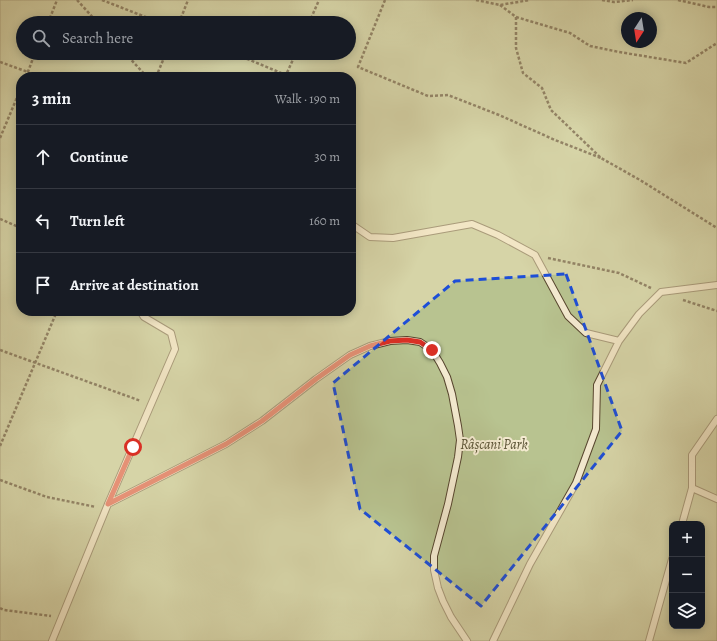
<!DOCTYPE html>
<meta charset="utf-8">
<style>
:root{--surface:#171b24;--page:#242831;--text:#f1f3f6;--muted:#9ea1a6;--line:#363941}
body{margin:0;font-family:Alegreya,serif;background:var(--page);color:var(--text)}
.controls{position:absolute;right:12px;bottom:12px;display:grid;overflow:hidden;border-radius:8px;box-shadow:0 2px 10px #0003}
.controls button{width:36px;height:36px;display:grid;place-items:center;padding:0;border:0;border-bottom:1px solid var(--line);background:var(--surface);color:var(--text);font:20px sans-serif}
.compass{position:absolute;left:621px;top:12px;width:36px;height:36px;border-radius:50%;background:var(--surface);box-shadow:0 2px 10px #0003;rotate:192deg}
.stop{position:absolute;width:12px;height:12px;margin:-9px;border:3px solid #d93025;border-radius:50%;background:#fff}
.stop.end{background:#d93025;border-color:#fff;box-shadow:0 1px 4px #0008}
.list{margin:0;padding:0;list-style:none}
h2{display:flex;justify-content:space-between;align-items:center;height:52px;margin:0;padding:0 16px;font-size:17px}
h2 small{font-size:13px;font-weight:400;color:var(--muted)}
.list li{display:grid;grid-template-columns:26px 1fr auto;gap:12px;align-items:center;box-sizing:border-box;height:64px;padding:0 16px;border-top:1px solid var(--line)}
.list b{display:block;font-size:15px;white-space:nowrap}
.list em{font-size:13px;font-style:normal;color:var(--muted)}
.icon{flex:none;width:22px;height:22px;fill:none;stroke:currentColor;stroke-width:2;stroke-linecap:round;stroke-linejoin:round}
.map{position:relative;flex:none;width:717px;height:641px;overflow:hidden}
.search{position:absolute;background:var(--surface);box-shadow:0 2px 10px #0003;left:16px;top:16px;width:340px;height:44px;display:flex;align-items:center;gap:10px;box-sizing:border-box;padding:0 14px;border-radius:22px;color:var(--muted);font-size:15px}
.panel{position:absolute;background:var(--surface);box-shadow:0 2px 10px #0003;left:16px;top:72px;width:340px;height:244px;border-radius:16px}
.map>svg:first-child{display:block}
.green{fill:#b8c390;stroke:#6e6b48;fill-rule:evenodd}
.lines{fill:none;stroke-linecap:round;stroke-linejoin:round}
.lane-casing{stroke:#57462f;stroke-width:8}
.path{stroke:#241301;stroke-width:2.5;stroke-dasharray:3 2;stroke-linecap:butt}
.lane{stroke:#f5ecd2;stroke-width:6}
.route{stroke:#d93025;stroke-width:5}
.marked{fill:none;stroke:#1d4ed8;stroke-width:3;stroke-dasharray:8 5;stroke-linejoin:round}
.labels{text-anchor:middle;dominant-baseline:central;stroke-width:4;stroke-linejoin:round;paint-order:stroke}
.park-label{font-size:14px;font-style:italic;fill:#585133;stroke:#f5ecd2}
</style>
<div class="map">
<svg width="717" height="641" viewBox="0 0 717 641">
<rect width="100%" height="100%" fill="#efe1ba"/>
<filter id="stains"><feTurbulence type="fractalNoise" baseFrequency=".005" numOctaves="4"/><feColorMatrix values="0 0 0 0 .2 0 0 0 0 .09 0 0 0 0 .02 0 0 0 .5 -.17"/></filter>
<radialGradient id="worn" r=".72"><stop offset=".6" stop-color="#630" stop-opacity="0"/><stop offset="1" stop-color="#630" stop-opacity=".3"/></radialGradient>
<path class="green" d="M 0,0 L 717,0 L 717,641 L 0,641 ZM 627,18 L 651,18 L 651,42 L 627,42 ZM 23,23 L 349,23 L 349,53 L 23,53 ZM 21,77 L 351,77 L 351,311 L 21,311 ZM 672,524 L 702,524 L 702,626 L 672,626 Z"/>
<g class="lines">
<defs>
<path id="lane" d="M 351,224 L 370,237 L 393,238 L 472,224 L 498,235 L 535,255 L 568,316 L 586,333 L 619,341
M 692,488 L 717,499
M 108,504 L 226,444 L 262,421 L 316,379 L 350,355 L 370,346 L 390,341 L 407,340 L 420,342 L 432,350 L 440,363 L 447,377 L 452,394 L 458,426 L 460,440 L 458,457 L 448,504 L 434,556 L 434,570 L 438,588 L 443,601 L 451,617 L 467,641
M 682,524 L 692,488 L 692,455 L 717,419
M 52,641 L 108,504 L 175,349 L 171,333 L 144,317 L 140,311
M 493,641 L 530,564 L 576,483 L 596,429 L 597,385 L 619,341 L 639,314 L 661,292 L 717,285
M 649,641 L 672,559"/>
</defs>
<use href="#lane" class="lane-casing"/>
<path class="path" d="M 77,0 L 98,23
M 102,0 L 161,23
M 385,0 L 358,67 L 428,96 L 448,95 L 499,115 L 555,140 L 601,158
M 476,0 L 500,5 L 530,0
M 602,0 L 614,2 L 633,0
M 678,0 L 709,7 L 717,7
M 500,5 L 516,17 L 516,48 L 523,73 L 542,88 L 551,110 L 601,158 L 640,180 L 717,228
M 516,17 L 570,33 L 590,46 L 619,52 L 686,63 L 717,43
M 48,23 L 57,0
M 179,23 L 188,0
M 309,23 L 319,0
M 125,53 L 147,77
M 233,53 L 286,75 L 296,53
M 0,62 L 28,72 L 35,77
M 26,77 L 35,53
M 156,77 L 166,53
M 0,138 L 21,88
M 0,219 L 21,228
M 548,258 L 619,273 L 651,288
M 683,300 L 717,311
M 0,350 L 141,401
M 0,446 L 57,311
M 0,480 L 47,497 L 96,507
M 0,608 L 4,610 L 51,616"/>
<use href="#lane" class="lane"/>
</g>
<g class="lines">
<path class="route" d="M 133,447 L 108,504 L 226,444 L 262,421 L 316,379 L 350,355 L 370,346 L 390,341 L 407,340 L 420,342 L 432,350"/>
</g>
<path d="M0 0H717V641H0ZM 566,274 L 622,431 L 481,606 L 360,509 L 333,383 L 455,281 Z" fill="#efe1ba" fill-opacity=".55" fill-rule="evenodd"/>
<path class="marked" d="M 566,274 L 622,431 L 481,606 L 360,509 L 333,383 L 455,281 Z"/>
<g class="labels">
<g class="park-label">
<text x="494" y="444">Râșcani Park</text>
</g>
</g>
<rect width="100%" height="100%" filter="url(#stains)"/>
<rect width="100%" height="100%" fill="url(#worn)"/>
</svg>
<div class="controls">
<button>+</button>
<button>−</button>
<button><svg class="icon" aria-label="layers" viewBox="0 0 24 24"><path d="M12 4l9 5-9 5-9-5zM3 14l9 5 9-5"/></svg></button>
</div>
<svg class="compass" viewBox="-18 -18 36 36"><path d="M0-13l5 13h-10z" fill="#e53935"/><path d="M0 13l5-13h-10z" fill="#9ea1a6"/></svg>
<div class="stop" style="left:133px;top:447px"></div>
<div class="stop end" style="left:432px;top:350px"></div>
<div class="search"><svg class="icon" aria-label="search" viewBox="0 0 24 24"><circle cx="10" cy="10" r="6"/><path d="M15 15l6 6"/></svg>Search here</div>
<section class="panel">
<h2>3 min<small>Walk · 190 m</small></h2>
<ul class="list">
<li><svg class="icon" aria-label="ahead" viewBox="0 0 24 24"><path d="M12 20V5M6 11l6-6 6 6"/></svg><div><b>Continue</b></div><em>30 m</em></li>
<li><svg class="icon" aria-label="left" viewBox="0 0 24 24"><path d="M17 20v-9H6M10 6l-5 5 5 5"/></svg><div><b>Turn left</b></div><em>160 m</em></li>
<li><svg class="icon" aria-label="arrive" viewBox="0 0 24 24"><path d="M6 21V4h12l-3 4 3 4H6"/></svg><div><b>Arrive at destination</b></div></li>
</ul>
</section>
</div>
